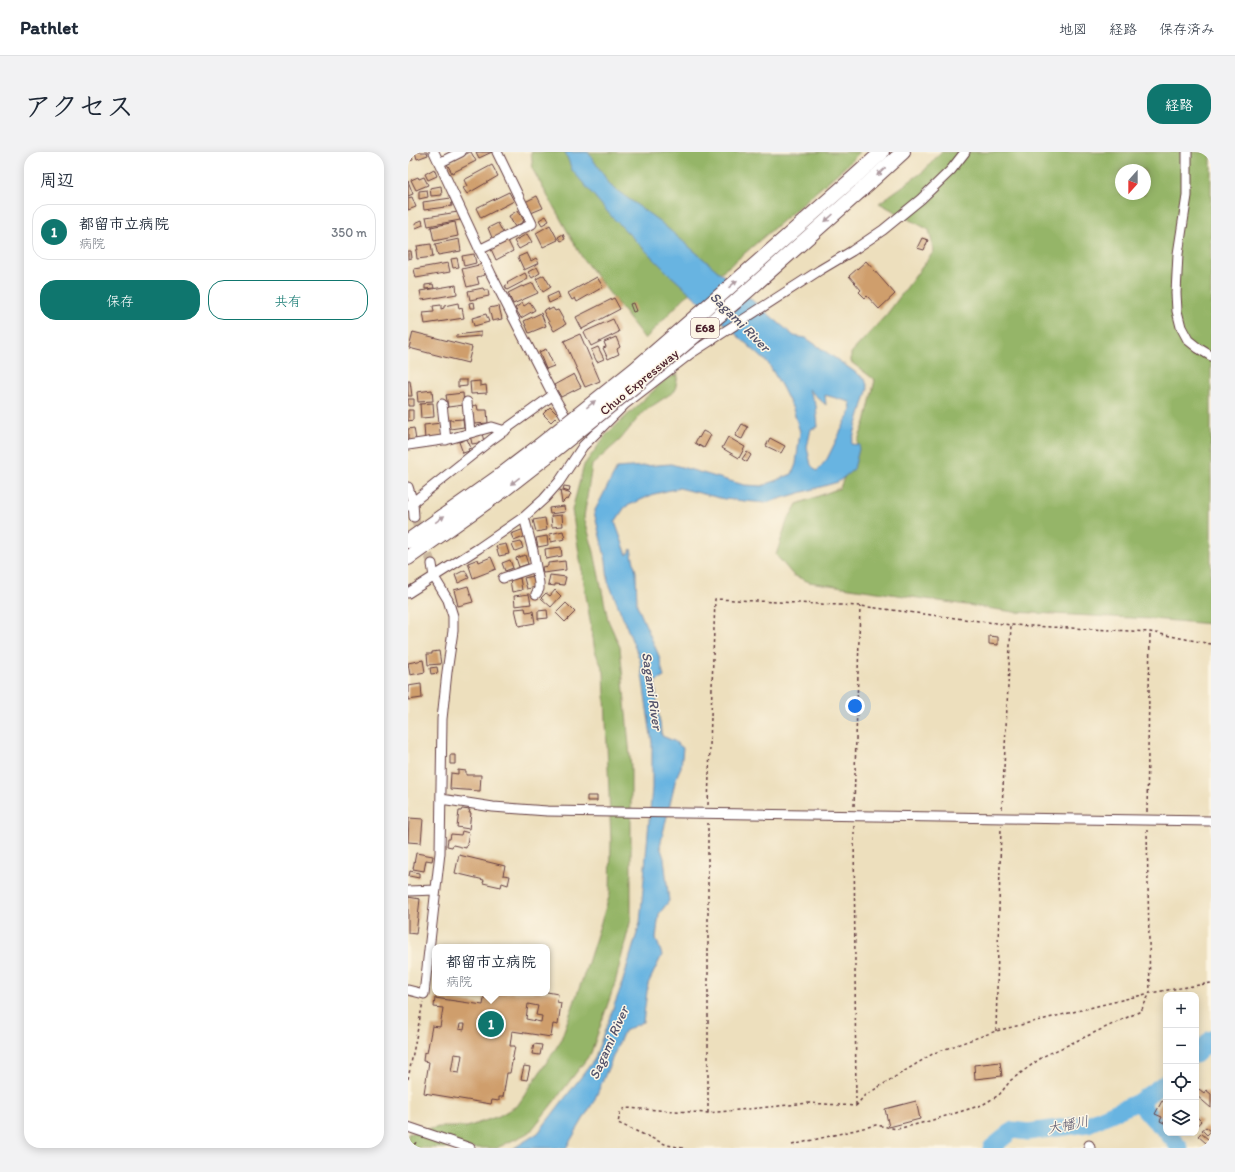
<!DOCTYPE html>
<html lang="ja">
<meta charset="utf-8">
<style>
:root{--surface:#fff;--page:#f2f2f3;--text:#1f2937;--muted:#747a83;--line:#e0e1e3;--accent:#0f766e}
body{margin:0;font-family:Itim,"Klee One",sans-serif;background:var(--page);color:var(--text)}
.controls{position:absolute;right:12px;bottom:12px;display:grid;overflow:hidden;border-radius:8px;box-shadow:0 2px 10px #0003}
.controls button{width:36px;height:36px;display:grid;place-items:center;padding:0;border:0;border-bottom:1px solid var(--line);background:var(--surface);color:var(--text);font:20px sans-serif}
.compass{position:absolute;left:707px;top:12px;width:36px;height:36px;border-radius:50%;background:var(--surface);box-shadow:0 2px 10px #0003;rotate:201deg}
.you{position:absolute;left:447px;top:554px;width:14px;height:14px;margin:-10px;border:3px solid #fff;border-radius:50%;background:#1a73e8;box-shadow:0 0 0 6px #1a73e833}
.badge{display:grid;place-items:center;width:26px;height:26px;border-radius:50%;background:var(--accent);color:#fff;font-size:13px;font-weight:700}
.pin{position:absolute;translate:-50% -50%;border:2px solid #fff;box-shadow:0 1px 4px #0006}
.popup{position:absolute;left:24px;top:792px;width:118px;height:52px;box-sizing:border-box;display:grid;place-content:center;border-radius:8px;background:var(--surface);filter:drop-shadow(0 1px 3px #0005);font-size:13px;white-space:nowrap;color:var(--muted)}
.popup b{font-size:15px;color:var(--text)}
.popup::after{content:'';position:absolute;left:50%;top:100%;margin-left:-8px;border:8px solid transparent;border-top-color:var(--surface)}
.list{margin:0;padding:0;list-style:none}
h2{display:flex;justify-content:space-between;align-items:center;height:52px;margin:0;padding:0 16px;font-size:17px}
h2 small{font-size:13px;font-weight:400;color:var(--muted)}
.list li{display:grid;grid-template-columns:26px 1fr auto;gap:12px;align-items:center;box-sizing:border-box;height:56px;margin:0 8px 8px;padding:0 8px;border:1px solid var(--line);border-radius:16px}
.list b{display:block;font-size:15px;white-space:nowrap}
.list p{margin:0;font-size:13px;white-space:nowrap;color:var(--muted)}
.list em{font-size:13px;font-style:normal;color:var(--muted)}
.actions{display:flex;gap:8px;padding:12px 16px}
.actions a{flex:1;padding:9px 0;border:1px solid var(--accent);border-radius:16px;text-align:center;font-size:14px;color:var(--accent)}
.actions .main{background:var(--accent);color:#fff}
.icon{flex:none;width:22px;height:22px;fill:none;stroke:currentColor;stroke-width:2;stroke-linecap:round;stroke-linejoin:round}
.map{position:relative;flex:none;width:803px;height:996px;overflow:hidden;border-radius:16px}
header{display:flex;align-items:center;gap:24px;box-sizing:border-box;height:56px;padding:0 20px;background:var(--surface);border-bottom:1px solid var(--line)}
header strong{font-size:19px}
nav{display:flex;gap:22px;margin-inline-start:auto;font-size:14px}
.intro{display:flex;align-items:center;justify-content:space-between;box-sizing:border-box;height:96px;padding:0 24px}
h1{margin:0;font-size:28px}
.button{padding:10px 18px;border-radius:16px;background:var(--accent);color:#fff;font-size:14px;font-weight:700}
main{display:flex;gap:24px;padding:0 24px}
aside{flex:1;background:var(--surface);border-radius:16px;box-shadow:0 2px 10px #0003}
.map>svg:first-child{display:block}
.forest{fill:#95b568;stroke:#706a4a;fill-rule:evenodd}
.water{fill:#68b4e1;stroke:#596a86;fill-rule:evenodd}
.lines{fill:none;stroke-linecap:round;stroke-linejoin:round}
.river{stroke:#68b4e1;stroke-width:17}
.building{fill:#cf9e6c;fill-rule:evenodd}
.minor-tunnel{stroke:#ccb9a0;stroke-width:9;stroke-dasharray:9 4.5;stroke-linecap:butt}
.minor-casing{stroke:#623c41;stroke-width:11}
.highway-casing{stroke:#623c41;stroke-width:16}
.path{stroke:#623c41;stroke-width:1.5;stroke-dasharray:3 3;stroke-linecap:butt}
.minor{stroke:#fff;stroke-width:9}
.highway{stroke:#fff;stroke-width:14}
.highway-bridge-casing{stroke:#623c41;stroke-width:16;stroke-linecap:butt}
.highway-bridge{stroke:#fff;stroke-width:14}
.oneway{fill:#ae9aa0}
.labels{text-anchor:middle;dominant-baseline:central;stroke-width:3;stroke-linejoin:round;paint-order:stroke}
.shield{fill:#fcf5e5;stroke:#7f5f63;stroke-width:1}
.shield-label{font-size:12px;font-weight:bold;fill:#4a1f2b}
.street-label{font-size:13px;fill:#4a1f2b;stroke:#fcf5e5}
.water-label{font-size:14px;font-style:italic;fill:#54536b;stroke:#fcf5e5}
</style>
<header>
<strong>Pathlet</strong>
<nav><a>地図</a><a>経路</a><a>保存済み</a></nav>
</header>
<div class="intro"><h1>アクセス</h1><a class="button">経路</a></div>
<main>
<aside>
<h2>周辺<small></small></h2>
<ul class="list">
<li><span class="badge">1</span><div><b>都留市立病院</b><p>病院</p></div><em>350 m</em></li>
</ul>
<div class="actions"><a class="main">保存</a><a>共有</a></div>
</aside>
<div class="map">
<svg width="803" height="996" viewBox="0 0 803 996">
<rect width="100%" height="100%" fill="#fcf5e5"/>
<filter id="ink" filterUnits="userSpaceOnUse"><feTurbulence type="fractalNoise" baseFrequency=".025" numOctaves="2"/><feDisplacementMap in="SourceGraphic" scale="8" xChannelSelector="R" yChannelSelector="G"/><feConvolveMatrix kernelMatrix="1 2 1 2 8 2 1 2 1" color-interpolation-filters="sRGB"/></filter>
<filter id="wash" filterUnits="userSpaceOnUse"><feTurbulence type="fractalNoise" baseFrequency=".012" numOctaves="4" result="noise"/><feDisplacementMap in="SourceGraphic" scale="16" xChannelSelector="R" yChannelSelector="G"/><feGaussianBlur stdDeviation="0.9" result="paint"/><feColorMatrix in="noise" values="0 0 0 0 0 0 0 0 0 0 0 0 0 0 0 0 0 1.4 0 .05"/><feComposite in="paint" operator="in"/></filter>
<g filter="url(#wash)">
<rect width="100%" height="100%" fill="#eddfbd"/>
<path class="forest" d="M 123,0 L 452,0 L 438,14 L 323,113 L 277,145 L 237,187 L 175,107 L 125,18 Z
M 533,0 L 803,0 L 803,472 L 744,467 L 606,460 L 401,430 L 385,423 L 368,403 L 379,369 L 389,352 L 432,336 L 457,270 L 467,228 L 443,210 L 443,201 L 479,162 L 526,99 L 521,78 L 471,51 L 516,19 ZM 713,18 L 737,18 L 737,42 L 713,42 Z
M 270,222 L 267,239 L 235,260 L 212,288 L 184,313 L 176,365 L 186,400 L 200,468 L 212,495 L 223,616 L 223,767 L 207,831 L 183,901 L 152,942 L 122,980 L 89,996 L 0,996 L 0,982 L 31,975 L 59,975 L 91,964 L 110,953 L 152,890 L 177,820 L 202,742 L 203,689 L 196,520 L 187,499 L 164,358 L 176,313 L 198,283 L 258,227 Z"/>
<path class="water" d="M 157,0 L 180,0 L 203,34 L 251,69 L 386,184 L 398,186 L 457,227 L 460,236 L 443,292 L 452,293 L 446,317 L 430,330 L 357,351 L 316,347 L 271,336 L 246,342 L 217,355 L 207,370 L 219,403 L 223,397 L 228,420 L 229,453 L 251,504 L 256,525 L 247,530 L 249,552 L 254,584 L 266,589 L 275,596 L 273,615 L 268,626 L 252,694 L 256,706 L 261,749 L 251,762 L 248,786 L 254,803 L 240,832 L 235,870 L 216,879 L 186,949 L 158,996 L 106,996 L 130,981 L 186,908 L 213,835 L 232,771 L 244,636 L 244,591 L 232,508 L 200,429 L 198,409 L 186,360 L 209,316 L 263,312 L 336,333 L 354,334 L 384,322 L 388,312 L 392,280 L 385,257 L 374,235 L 360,211 L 262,123 L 203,64 L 164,18 ZM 400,237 L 418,253 L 417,243 L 442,250 L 443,258 L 419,307 L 409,319 L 403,313 L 399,295 L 403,277 L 410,275 L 408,253 Z"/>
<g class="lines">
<path class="river" d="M 788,903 L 803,887
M 730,950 L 745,967 L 758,979
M 759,981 L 772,996
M 583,996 L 605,978 L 620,980 L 680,972 L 730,950 L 758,930"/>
</g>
<g id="blocks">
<path class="building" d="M 0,0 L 3,0 L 5,8 L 0,9 Z
M 7,0 L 19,0 L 20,3 L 9,7 Z
M 62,0 L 63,0 L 68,9 L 44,21 L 39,12 Z
M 68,0 L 84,0 L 71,6 Z
M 84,13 L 90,24 L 59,42 L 55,36 L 59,34 L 56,28 Z
M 26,17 L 29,24 L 20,28 L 17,22 Z
M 10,25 L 11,27 L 16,25 L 20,33 L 8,38 L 3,28 Z
M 0,29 L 5,42 L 0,44 Z
M 33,34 L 34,43 L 23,44 L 22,36 Z
M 19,38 L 20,45 L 11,47 L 11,39 Z
M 101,40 L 106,49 L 73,66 L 68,56 Z
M 129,44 L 135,56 L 123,61 L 117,50 Z
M 4,45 L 8,55 L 0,58 L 0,46 Z
M 43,46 L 44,54 L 16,58 L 15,50 Z
M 110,58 L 116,69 L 107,75 L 101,64 Z
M 50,60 L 52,68 L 20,74 L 18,65 Z
M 138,64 L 141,69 L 134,73 L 131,68 Z
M 14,68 L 15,73 L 8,76 L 7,71 Z
M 47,70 L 50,84 L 26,89 L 23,75 Z
M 90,71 L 96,83 L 85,88 L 80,76 Z
M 142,73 L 150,88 L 135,95 L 128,81 Z
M 119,82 L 124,90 L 111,97 L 106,89 Z
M 155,82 L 157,87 L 153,89 L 150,85 Z
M 514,86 L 520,88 L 516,98 L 509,96 Z
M 51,87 L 53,99 L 30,103 L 27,92 Z
M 100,89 L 105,99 L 88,108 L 83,97 Z
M 23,92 L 25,105 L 9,107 L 8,98 L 10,98 L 9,94 Z
M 0,99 L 3,99 L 4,106 L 0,107 Z
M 119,101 L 123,109 L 128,106 L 131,111 L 116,118 L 110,105 Z
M 66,102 L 68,111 L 56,114 L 54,104 Z
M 49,106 L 51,115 L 45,116 L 43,107 Z
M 458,109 L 487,142 L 471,157 L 459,144 L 457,146 L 451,140 L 453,138 L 441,124 Z
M 40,111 L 42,120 L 8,126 L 6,117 Z
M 75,112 L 77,123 L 69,125 L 71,132 L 59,135 L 54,117 Z
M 129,115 L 132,121 L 124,126 L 120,120 Z
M 117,121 L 120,127 L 99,138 L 97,134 L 100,132 L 99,131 Z
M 136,123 L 143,135 L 135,140 L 128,127 Z
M 189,125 L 195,135 L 169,150 L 167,146 L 164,148 L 160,141 Z
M 125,131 L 130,141 L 105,152 L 100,141 L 114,134 L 115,135 Z
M 25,132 L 26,136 L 17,137 L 17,133 Z
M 48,133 L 49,142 L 14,148 L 12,139 Z
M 75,136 L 76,138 L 80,138 L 81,144 L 62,148 L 60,139 Z
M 150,140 L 152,146 L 141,151 L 139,145 Z
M 206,146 L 212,157 L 174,177 L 168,165 Z
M 66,150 L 67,156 L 62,156 L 61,151 Z
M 122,150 L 127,158 L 113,166 L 107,156 L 114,151 L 116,154 Z
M 50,151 L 51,157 L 54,156 L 56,166 L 17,172 L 15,161 L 26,160 L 25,154 L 33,153 L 33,157 L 36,156 L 36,154 Z
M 225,151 L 228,159 L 225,160 L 222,152 Z
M 91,154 L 94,167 L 84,169 L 81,156 Z
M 140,156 L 141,158 L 145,156 L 147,159 L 150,158 L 158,172 L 146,179 L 135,159 Z
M 133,161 L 138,174 L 121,181 L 116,169 Z
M 78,162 L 81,170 L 66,174 L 64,166 Z
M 205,167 L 211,180 L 183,194 L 176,180 Z
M 5,180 L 64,195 L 60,211 L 1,196 Z
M 73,180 L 73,184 L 48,186 L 48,183 Z
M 172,182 L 192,229 L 177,235 L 156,189 Z
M 208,185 L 212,195 L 209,197 L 211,202 L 200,207 L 195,196 L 198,195 L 196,190 Z
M 190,195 L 196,207 L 189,210 L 183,198 Z
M 138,197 L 146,214 L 138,217 L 131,200 Z
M 166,222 L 173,235 L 153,245 L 146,233 Z
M 50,228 L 59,228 L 59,234 L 50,235 Z
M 0,229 L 2,229 L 4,244 L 0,244 Z
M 72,229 L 72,234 L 78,233 L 79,241 L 63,242 L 62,230 Z
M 24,238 L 25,249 L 10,250 L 9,240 Z
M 55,241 L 56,253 L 40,255 L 38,243 Z
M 0,247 L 6,247 L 6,254 L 0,254 Z
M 25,251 L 26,265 L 13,266 L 12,252 Z
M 69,253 L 70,258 L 79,258 L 80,271 L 66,272 L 64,254 Z
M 142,255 L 150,263 L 143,270 L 135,262 Z
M 0,258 L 5,258 L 5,268 L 0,269 Z
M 55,267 L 56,275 L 42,277 L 41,268 Z
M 33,271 L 35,287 L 17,288 L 16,273 Z
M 334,272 L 340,275 L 334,287 L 327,284 Z
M 6,276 L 8,288 L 0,289 L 0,277 Z
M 295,279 L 303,283 L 296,296 L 287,291 L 290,285 L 291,286 Z
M 74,281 L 76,290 L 64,292 L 62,283 Z
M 320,285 L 337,295 L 331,306 L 314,296 Z
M 362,286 L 377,294 L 373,301 L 358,294 Z
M 59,287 L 63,296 L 60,297 L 61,299 L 55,301 L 51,290 Z
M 339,300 L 343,303 L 339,310 L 334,307 Z
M 156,334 L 162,335 L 161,340 L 155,338 Z
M 152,338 L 163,342 L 160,348 L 158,347 L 154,351 Z
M 156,354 L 157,360 L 142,362 L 141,356 Z
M 154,363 L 155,374 L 144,375 L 143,364 Z
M 137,366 L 139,378 L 128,380 L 125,368 Z
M 116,377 L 118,384 L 106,389 L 103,382 Z
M 155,379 L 157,387 L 143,390 L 142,382 Z
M 139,384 L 140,393 L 130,395 L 128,386 Z
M 113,390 L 115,396 L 107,399 L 104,392 Z
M 98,392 L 101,402 L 91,404 L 88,394 Z
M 153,395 L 154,404 L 138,407 L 137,397 Z
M 117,403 L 120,412 L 111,415 L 108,406 Z
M 83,405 L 88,417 L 65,426 L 60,411 L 70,407 L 71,410 Z
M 102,408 L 105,416 L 97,419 L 94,411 Z
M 157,409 L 158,418 L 135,421 L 134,415 L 140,414 L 140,411 Z
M 57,418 L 61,426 L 50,431 L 47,423 Z
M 142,423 L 158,425 L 156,433 L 147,432 L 147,434 L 140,433 Z
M 125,424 L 128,435 L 119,437 L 116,426 Z
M 112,426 L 114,438 L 104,440 L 102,428 Z
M 60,434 L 65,450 L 50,454 L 46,438 Z
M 147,438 L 153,444 L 143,455 L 133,446 L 138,441 L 142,444 Z
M 121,442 L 123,452 L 107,454 L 106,444 Z
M 158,451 L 167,460 L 157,470 L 148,461 Z
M 117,456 L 118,460 L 125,459 L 127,471 L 111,474 L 107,457 Z
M 139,458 L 140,466 L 130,467 L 130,459 Z
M 581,484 L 590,485 L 590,493 L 581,492 Z
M 31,499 L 33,512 L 20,513 L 19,502 L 24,502 L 24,500 Z
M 15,508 L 17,520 L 2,523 L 0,511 Z
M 29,515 L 30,521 L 23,522 L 22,516 Z
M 13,532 L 14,546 L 0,548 L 0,534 Z
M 42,603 L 47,603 L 47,612 L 42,612 Z
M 50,618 L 58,619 L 58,623 L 73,623 L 72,639 L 42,637 L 43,621 L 50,622 Z
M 179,644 L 189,644 L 189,649 L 179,649 Z
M 54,657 L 62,658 L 61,661 L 63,661 L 61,677 L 49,675 L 51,659 L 53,659 Z
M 1,666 L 15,667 L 13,691 L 0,690 Z
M 54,679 L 61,681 L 58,696 L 45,693 L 44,695 L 39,694 L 40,687 L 42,687 L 43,682 L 53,683 Z
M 8,701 L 25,704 L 24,709 L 18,708 L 16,719 L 5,717 Z
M 51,703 L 97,714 L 95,723 L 102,724 L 100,733 L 94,731 L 93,735 L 75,731 L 76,728 L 47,721 Z
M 2,719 L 11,721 L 11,726 L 1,724 Z
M 0,745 L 12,747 L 8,782 L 0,781 Z
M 139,840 L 150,842 L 149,850 L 153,851 L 150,873 L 145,872 L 143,885 L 104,879 L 102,894 L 107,894 L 102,921 L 99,921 L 95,945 L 91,945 L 91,949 L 84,948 L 83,952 L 16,941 L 21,910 L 15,909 L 16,900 L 19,901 L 24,874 L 32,875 L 35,856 L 26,855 L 27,846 L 75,853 L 77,841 ZM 120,852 L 130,854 L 128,863 L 134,864 L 133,870 L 118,867 ZM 52,872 L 57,872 L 56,878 L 51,877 ZM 46,902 L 54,903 L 51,921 L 43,920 Z
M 126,892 L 134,893 L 132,903 L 124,902 Z
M 592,910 L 594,924 L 567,927 L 566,913 Z
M 116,914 L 122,915 L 119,928 L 113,927 Z
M 791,937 L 796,941 L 798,938 L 803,942 L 803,956 L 788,943 L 788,941 Z
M 508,949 L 512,967 L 481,975 L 477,957 Z
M 754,949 L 758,951 L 758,972 L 752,969 L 754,965 L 747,962 Z
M 789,965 L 793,969 L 788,975 L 788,966 Z
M 798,975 L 803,979 L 799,983 L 794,978 Z
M 793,981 L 801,988 L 798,991 L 790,984 Z"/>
</g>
</g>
<g filter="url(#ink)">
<use href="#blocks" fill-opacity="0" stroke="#623c41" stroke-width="1"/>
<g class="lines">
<path class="minor-tunnel" d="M 6,365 L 24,412"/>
<defs>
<path id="minor" d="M 26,0 L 83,122 L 145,243 L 163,274
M 779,0 L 779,44 L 770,102 L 768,141 L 769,159 L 773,175 L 780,188 L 790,196 L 803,204
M 31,11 L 53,0
M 71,98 L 124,72 L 89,0
M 59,250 L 62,281
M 34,252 L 38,288
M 0,293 L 41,287 L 84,275 L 97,279
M 0,335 L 5,351 L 6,365
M 0,354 L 83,288 L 145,243
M 116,365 L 125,399 L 131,431 L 131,437 L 128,442
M 95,426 L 128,415
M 0,441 L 71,396 L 116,365 L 136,347 L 151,330 L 175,294 L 216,253 L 282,202 L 412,118 L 444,99 L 475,78 L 513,47 L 543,18 L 557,0
M 33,647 L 85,655 L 139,659 L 803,669
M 0,739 L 28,738
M 0,838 L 16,842 L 32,701 L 34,567 L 39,520 L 45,479 L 45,464 L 40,448 L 26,425 L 24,412
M 0,975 L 62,996
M 681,993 L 682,996"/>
<path id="highway" d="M 442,29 L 474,0
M 451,40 L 495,0
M 0,389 L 89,326 L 131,294
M 0,406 L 97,337 L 138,305"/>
</defs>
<use href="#minor" class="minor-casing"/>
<use href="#highway" class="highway-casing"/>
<path class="path" d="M 300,653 L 307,447 L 452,454 L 603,473 L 742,480 L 803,492
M 446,654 L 452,454
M 594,657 L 603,473
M 739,660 L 742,480
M 446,674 L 448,954
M 588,879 L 593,674
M 0,927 L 15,850
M 448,954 L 456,944 L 526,901 L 588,879 L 742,841 L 803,831
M 300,961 L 300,671
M 0,991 L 7,992 L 9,988
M 384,993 L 468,973 L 489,977 L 518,970 L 574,953 L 591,943 L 603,928 L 636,904 L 733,859 L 742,841 L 739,678
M 275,996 L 259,993 L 210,971 L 212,961 L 217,956 L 300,961 L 401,951 L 448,954"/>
<use href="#minor" class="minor"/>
<use href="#highway" class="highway"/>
<defs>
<path id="highway-bridge" d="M 131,294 L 226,218 L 316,140 L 442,29
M 138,305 L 234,228 L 327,150 L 451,40"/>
</defs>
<use href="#highway-bridge" class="highway-bridge-casing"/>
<use href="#highway-bridge" class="highway-bridge"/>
</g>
<defs><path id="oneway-solid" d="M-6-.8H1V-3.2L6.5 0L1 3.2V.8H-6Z"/></defs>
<g class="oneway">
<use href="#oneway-solid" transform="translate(473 20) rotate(138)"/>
<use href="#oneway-solid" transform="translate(421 66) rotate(138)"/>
<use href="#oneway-solid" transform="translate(325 132) rotate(-41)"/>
<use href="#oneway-solid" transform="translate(183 252) rotate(-39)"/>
<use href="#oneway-solid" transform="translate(107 329) rotate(142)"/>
<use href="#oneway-solid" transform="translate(32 367) rotate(-36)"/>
</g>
</g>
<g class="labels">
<rect class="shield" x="283" y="166" width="28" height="20" rx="3"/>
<g class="shield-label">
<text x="297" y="176">E68</text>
</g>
<g class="street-label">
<text transform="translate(231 230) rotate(-39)">Chuo Expressway</text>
</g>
<g class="water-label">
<text transform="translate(332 170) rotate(45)">Sagami River</text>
<text transform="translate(244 539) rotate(82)">Sagami River</text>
<text transform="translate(201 891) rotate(-66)">Sagami River</text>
<text transform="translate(660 973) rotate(-11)">大幡川</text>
</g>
</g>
</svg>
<div class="controls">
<button>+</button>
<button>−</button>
<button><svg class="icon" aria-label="locate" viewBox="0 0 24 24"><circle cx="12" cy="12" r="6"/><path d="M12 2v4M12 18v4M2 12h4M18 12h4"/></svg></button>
<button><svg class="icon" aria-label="layers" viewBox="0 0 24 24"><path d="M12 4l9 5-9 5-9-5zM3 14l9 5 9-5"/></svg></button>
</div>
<svg class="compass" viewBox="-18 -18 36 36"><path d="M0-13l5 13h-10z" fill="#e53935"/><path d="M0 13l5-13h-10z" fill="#747a83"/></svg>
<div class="you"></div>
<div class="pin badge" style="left:83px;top:872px">1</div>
<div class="popup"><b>都留市立病院</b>病院</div>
</div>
</main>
